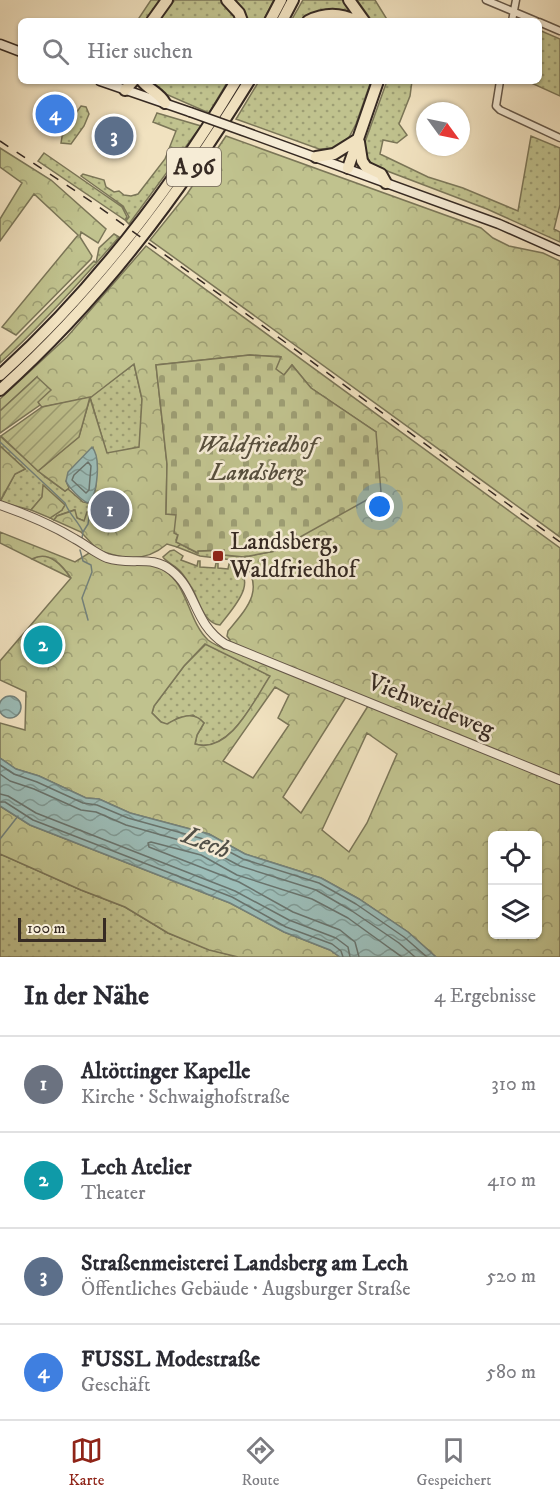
<!DOCTYPE html>
<html lang="de">
<meta charset="utf-8">
<style>
:root{--surface:#fff;--page:#f2f2f3;--text:#2b2b33;--muted:#7c7c81;--line:#e1e1e2;--accent:#8f2418}
body{margin:0;font-family:"IM FELL DW Pica",serif;background:var(--page);color:var(--text)}
.controls{position:absolute;right:18px;bottom:18px;display:grid;overflow:hidden;border-radius:9px;box-shadow:0 2px 4px #0004}
.controls button{width:54px;height:54px;display:grid;place-items:center;padding:0;border:0;border-bottom:2px solid var(--line);background:var(--surface);color:var(--text);font:30px sans-serif}
.compass{position:absolute;left:416px;top:102px;width:54px;height:54px;border-radius:50%;background:var(--surface);box-shadow:0 2px 4px #0004;rotate:123deg}
.scale{position:absolute;left:18px;bottom:15px;width:88px;box-sizing:border-box;padding-left:6px;border:3px solid #362a23;border-top:0;font-size:16px;line-height:21px;white-space:nowrap;color:#362a23;-webkit-text-stroke:4px #f6ecd6;paint-order:stroke}
.you{position:absolute;left:380px;top:507px;width:21px;height:21px;margin:-15px;border:4px solid #fff;border-radius:50%;background:#1a73e8;box-shadow:0 0 0 9px #1a73e833}
.badge{display:grid;place-items:center;width:39px;height:39px;border-radius:50%;background:var(--accent);color:#fff;font-size:20px;font-weight:700}
.pin{position:absolute;translate:-50% -50%;border:3px solid #fff;box-shadow:0 2px 6px #0006}
.list{margin:0;padding:0;list-style:none}
h2{display:flex;justify-content:space-between;align-items:center;height:78px;margin:0;padding:0 24px;font-size:26px}
h2 small{font-size:20px;font-weight:400;color:var(--muted)}
.list li{display:grid;grid-template-columns:39px 1fr auto;gap:18px;align-items:center;box-sizing:border-box;height:96px;padding:0 24px;border-top:2px solid var(--line)}
.list b{display:block;font-size:22px;white-space:nowrap}
.list p{margin:0;font-size:20px;white-space:nowrap;color:var(--muted)}
.list em{font-size:20px;font-style:normal;color:var(--muted)}
.icon{flex:none;width:33px;height:33px;fill:none;stroke:currentColor;stroke-width:2;stroke-linecap:round;stroke-linejoin:round}
.map{position:relative;flex:none;width:560px;height:957px;overflow:hidden}
.search{position:absolute;background:var(--surface);box-shadow:0 2px 4px #0004;left:18px;right:18px;top:18px;height:66px;display:flex;align-items:center;gap:15px;box-sizing:border-box;padding:0 21px;border-radius:9px;color:var(--muted);font-size:22px}
.sheet{height:462px;background:var(--surface)}
nav{display:flex;justify-content:space-around;align-items:center;box-sizing:border-box;height:84px;border-top:2px solid var(--line);background:var(--surface);font-size:16px;color:var(--muted)}
nav a{display:grid;justify-items:center;gap:3px}
nav .on{color:var(--accent)}
.map>svg:first-child{display:block}
.grass{fill:url(#grass-dots);stroke:#7b7658;stroke-width:1.5}
.forest{fill:url(#forest-crowns);stroke:#7b7658;stroke-width:1.5;fill-rule:evenodd}
.cemetery{fill:url(#cemetery-stones);stroke:#7b7658;stroke-width:1.5}
.garden{fill:url(#garden-furrows);stroke:#7b7658;stroke-width:1.5}
.water{fill:url(#water-waves);stroke:#73827c;stroke-width:1.5}
.lines{fill:none;stroke-linecap:round;stroke-linejoin:round}
.shore{stroke:#69746e;stroke-width:1.5}
.stream{stroke:#73827c;stroke-width:1.5}
.minor-casing{stroke:#65584a;stroke-width:9}
.tertiary-casing{stroke:#65584a;stroke-width:10}
.secondary-casing{stroke:#362a23;stroke-width:11}
.motorway-casing{stroke:#362a23;stroke-width:14}
.minor{stroke:#f6ecd6;stroke-width:6}
.tertiary{stroke:#f6ecd6;stroke-width:8}
.secondary{stroke:#f6ecd6;stroke-width:8}
.motorway{stroke:#f1e2c0;stroke-width:10}
.rail{stroke:#362a23;stroke-width:1.5;stroke-dasharray:10 10;stroke-linecap:butt}
.secondary-bridge-casing{stroke:#362a23;stroke-width:11;stroke-linecap:butt}
.secondary-bridge{stroke:#f6ecd6;stroke-width:8}
.poi-dot{fill:#8f2418;stroke:#f6ecd6;stroke-width:2}
.labels{text-anchor:middle;dominant-baseline:central;stroke-width:5;stroke-linejoin:round;paint-order:stroke}
.shield{fill:#f6ecd6;stroke:#706459;stroke-width:1.5}
.shield-label{font-size:22px;font-weight:bold;fill:#362a23}
.park-label{font-size:24px;font-style:italic;fill:#58503e;stroke:#f6ecd6}
.poi-label{font-size:24px;fill:#362a23;stroke:#f6ecd6;text-anchor:start}
.street-label{font-size:24px;fill:#362a23;stroke:#f6ecd6}
.water-label{font-size:26px;font-style:italic;fill:#504f48;stroke:#f6ecd6}
</style>
<div class="map">
<svg width="560" height="957" viewBox="0 0 560 957">
<defs>
<pattern id="grass-dots" width="8" height="8" patternUnits="userSpaceOnUse" patternTransform="scale(1.5)"><rect width="8" height="8" fill="#c0c28e"/><path d="M2 2h.1M6 6h.1" fill="none" stroke="#9d9e74" stroke-width="1.8" stroke-linecap="round"/></pattern>
<pattern id="forest-crowns" width="20" height="18" patternUnits="userSpaceOnUse" patternTransform="scale(1.5)"><rect width="20" height="18" fill="#c0c28e"/><path d="M2 6a3 3 0 1 1 6 0M12 15a3 3 0 1 1 6 0" fill="none" stroke="#9d9e74"/></pattern>
<pattern id="cemetery-stones" width="16" height="16" patternUnits="userSpaceOnUse" patternTransform="scale(1.5)"><rect width="16" height="16" fill="#c0c28e"/><path d="M2 7V4a2 2 0 0 1 4 0v3zM10 15v-3a2 2 0 0 1 4 0v3z" fill="#9d9e74"/></pattern>
<pattern id="garden-furrows" width="10" height="10" patternUnits="userSpaceOnUse" patternTransform="scale(1.5)"><rect width="10" height="10" fill="#c0c28e"/><path d="M-1 1l2-2M0 10L10 0M9 11l2-2" fill="none" stroke="#9d9e74"/></pattern>
<pattern id="water-waves" width="16" height="10" patternUnits="userSpaceOnUse" patternTransform="scale(1.5)"><rect width="16" height="10" fill="#9cbdb8"/><path d="M0 5q4-4 8 0t8 0" fill="none" stroke="#809a95"/></pattern>
</defs>
<rect width="100%" height="100%" fill="#f1e2c0"/>
<filter id="stains"><feTurbulence type="fractalNoise" baseFrequency=".00333" numOctaves="4"/><feColorMatrix values="0 0 0 0 .2 0 0 0 0 .09 0 0 0 0 .02 0 0 0 .5 -.17"/></filter>
<radialGradient id="worn" r=".72"><stop offset=".6" stop-color="#630" stop-opacity="0"/><stop offset="1" stop-color="#630" stop-opacity=".3"/></radialGradient>
<path class="grass" d="M 151,0 L 163,0 L 147,21 L 137,21 Z
M 175,0 L 220,0 L 225,2 L 239,21 L 157,21 L 162,13 Z
M 232,0 L 274,0 L 263,21 L 247,21 Z
M 303,0 L 347,0 L 359,15 L 291,21 Z
M 357,0 L 375,0 L 388,21 L 372,21 Z
M 539,30 L 560,39 L 560,96 L 527,81 L 539,81 Z
M 146,81 L 228,81 L 209,113 L 152,88 Z
M 259,81 L 371,81 L 356,124 L 346,143 L 337,148 L 319,149 L 236,119 Z
M 387,81 L 412,81 L 410,96 L 399,124 L 407,135 L 397,143 L 383,140 L 380,154 L 428,177 L 463,188 L 518,211 L 531,136 L 560,148 L 560,205 L 554,229 L 560,232 L 560,242 L 487,209 L 374,166 C 366,159 365,153 365,142 Z
M 81,106 L 86,107 L 89,114 L 84,126 L 71,144 L 61,143 L 63,131 Z
M 157,113 L 201,126 L 129,224 L 126,221 L 129,217 L 123,206 L 81,176 L 83,174 L 104,180 L 106,187 L 114,192 L 119,191 L 124,195 L 131,196 L 138,194 L 165,159 L 176,131 L 153,122 Z
M 44,153 L 122,207 L 127,217 L 125,220 L 38,161 Z
M 114,234 L 119,237 C 82,280 43,324 0,363 L 0,356 L 94,261 L 96,263 L 99,248 Z
M 134,364 L 142,399 L 140,447 L 107,454 L 90,397 Z
M 0,436 L 44,476 L 65,491 L 68,489 L 83,502 L 96,504 L 114,491 L 130,511 L 128,515 L 84,521 L 77,518 L 74,510 L 57,516 L 54,520 L 50,518 L 62,510 L 44,486 L 42,497 L 31,510 L 0,502 L 15,474 L 25,469 L 0,446 Z
M 181,544 L 197,553 L 198,551 L 224,550 L 225,555 L 242,557 L 241,561 L 200,556 L 177,547 Z
M 174,550 L 183,556 L 181,560 L 197,566 L 198,561 L 200,561 L 200,567 L 215,568 L 216,563 L 218,563 L 218,568 L 228,569 L 229,564 C 263,578 233,608 220,625 C 204,624 199,600 192,588 C 188,582 184,574 178,569 C 173,564 167,563 163,557 L 170,551 Z
M 41,555 C 55,556 64,568 71,578 L 32,559 Z
M 206,644 L 271,676 C 254,700 230,754 195,744 L 197,735 L 204,723 L 193,715 L 178,718 L 167,725 L 161,722 L 152,713 L 154,706 L 184,666 Z
M 0,854 L 81,890 L 125,907 L 168,933 L 208,949 L 238,957 L 0,957 Z"/>
<path class="forest" d="M 226,136 L 481,228 L 493,238 L 509,246 L 543,253 L 560,261 L 560,537 L 150,240 L 187,194 Z
M 0,148 L 51,180 L 106,229 L 98,243 L 81,232 L 80,237 L 92,256 L 91,259 L 16,335 L 2,327 L 78,235 L 34,194 L 0,241 L 0,219 L 22,183 L 0,167 Z
M 146,246 L 560,548 L 560,957 L 436,957 L 408,932 L 359,899 L 321,878 L 245,854 L 209,834 L 130,813 L 99,799 L 86,798 L 39,776 L 16,769 L 0,758 L 0,723 L 25,730 L 26,692 L 0,680 L 0,661 L 71,578 C 62,565 49,550 32,559 L 0,543 L 0,532 L 75,562 L 89,553 C 96,556 103,561 110,562 C 127,565 151,562 164,570 C 188,585 188,621 208,640 C 213,644 219,646 224,649 L 230,640 L 227,636 L 228,631 C 246,609 266,590 243,562 L 244,557 L 275,551 L 376,432 L 311,388 L 292,365 L 284,375 L 275,369 L 280,357 L 250,355 L 156,365 L 167,464 L 166,514 L 177,514 L 178,535 L 176,540 L 181,544 L 177,547 L 167,544 C 144,564 120,559 93,548 L 94,546 L 81,532 L 54,520 L 57,516 L 75,510 L 77,518 L 84,521 L 87,512 L 100,510 L 103,518 C 111,519 119,514 128,514 L 129,512 L 113,502 L 116,494 L 114,492 L 96,504 L 88,503 C 102,492 94,464 93,448 L 66,481 L 69,488 L 65,491 L 38,471 L 79,436 L 90,398 L 42,407 L 38,403 L 37,377 L 0,411 L 0,399 L 67,337 ZM 134,364 L 142,399 L 139,447 L 107,453 L 90,398 ZM 205,644 L 270,676 C 254,700 230,755 195,744 L 197,735 L 204,723 C 194,710 179,717 167,724 L 161,722 L 152,713 L 154,706 L 184,666 ZM 275,687 L 289,695 L 278,718 L 289,725 L 253,778 L 223,761 ZM 346,697 L 368,706 L 301,813 L 283,797 ZM 367,733 L 397,754 L 367,823 L 349,852 L 322,830 ZM 492,836 L 538,836 L 538,934 L 492,934 Z
M 0,446 L 25,469 L 15,474 L 0,501 Z
M 43,485 L 65,505 L 62,510 L 50,518 L 31,510 L 42,497 Z
M 0,806 L 30,825 L 230,903 L 284,932 L 330,950 L 340,957 L 238,957 L 209,950 L 168,933 L 125,907 L 81,890 L 0,854 Z"/>
<path class="cemetery" d="M 250,355 L 281,357 L 276,369 L 284,375 L 292,365 L 311,388 L 376,432 L 381,492 L 275,551 L 244,557 L 224,555 L 224,550 L 198,551 L 198,553 L 176,542 L 178,535 L 174,533 L 176,515 L 166,514 L 167,464 L 156,365 Z"/>
<path class="garden" d="M 37,377 L 51,390 L 38,402 L 40,405 L 0,433 L 0,411 Z
M 90,397 L 79,437 L 38,471 L 1,436 L 42,407 Z"/>
<path class="water" d="M 92,447 C 101,457 98,495 88,503 C 82,501 68,487 66,481 L 68,472 Z
M-1 707a11 11 0 1 1 22 0a11 11 0 1 1-22 0Z
M 0,758 L 16,769 L 39,776 L 86,798 L 99,799 L 130,813 L 209,834 L 245,854 L 321,878 L 359,899 L 408,932 L 436,957 L 340,957 L 330,950 L 284,932 L 230,903 L 30,825 L 0,806 Z"/>
<g class="lines">
<path class="shore" d="M 88,462 L 91,466 L 89,490 L 86,493 L 72,480 L 74,475 Z
M 0,765 L 14,774 L 37,782 L 83,803 L 97,805 L 128,818 L 207,840 L 243,859 L 319,883 L 356,904 L 404,937 L 427,957
M 0,774 L 10,781 L 34,789 L 81,810 L 96,812 L 126,825 L 204,847 L 240,866 L 316,890 L 352,911 L 399,943 L 415,957
M 0,794 L 8,796 L 36,813 L 235,891 L 289,920 L 336,938 L 348,947 L 350,957
M 0,802 L 5,802 L 33,820 L 232,897 L 286,927 L 332,944 L 341,951 L 343,957
M 359,957 L 355,942 L 340,930 L 293,912 L 239,882 L 149,847 L 148,843 L 151,842 L 201,855 L 237,875 L 312,899 L 348,918 L 402,957"/>
<path class="stream" d="M 0,442 L 65,503 C 69,514 78,521 83,532 L 82,538
M 83,532 L 88,524 L 90,511
M 80,550 L 83,561 L 91,565 L 92,572 L 82,598 L 88,620
M 0,839 L 18,816"/>
<defs>
<path id="minor" d="M 486,0 L 536,21
M 512,21 L 516,0
M 539,22 L 560,31
M 500,81 L 496,106 L 500,110 L 560,138"/>
<path id="tertiary" d="M 0,505 C 26,514 52,525 75,539 C 86,545 95,553 107,558 C 131,566 152,554 172,571 C 197,591 193,623 225,644 L 560,780"/>
<path id="secondary" d="M 0,44 L 21,52
M 100,81 L 190,112
M 243,131 L 499,224 L 560,251"/>
<path id="motorway" d="M 227,0 L 239,13 L 242,21
M 349,0 L 364,21
M 152,21 L 167,0
M 270,21 L 281,0
M 282,21 L 293,0
M 308,21 C 324,13 339,12 356,21
M 142,81 C 149,90 160,93 165,103
M 125,90 L 133,81
M 359,142 L 362,161 L 366,167 L 381,174 L 386,183
M 316,157 L 334,154 L 358,139
M 348,168 L 378,81
M 0,375 C 94,290 171,189 236,81
M 0,390 C 100,300 179,195 249,81"/>
</defs>
<use href="#minor" class="minor-casing"/>
<use href="#tertiary" class="tertiary-casing"/>
<use href="#secondary" class="secondary-casing"/>
<use href="#motorway" class="motorway-casing"/>
<use href="#minor" class="minor"/>
<use href="#tertiary" class="tertiary"/>
<use href="#secondary" class="secondary"/>
<use href="#motorway" class="motorway"/>
<path class="rail" d="M 0,141 L 95,204 L 560,542"/>
<defs>
<path id="secondary-bridge" d="M 190,112 L 243,131"/>
</defs>
<use href="#secondary-bridge" class="secondary-bridge-casing"/>
<use href="#secondary-bridge" class="secondary-bridge"/>
</g>
<rect class="poi-dot" x="212" y="550" width="12" height="12" rx="3"/>
<g class="labels">
<rect class="shield" x="167" y="148" width="54" height="38" rx="4.5"/>
<g class="shield-label">
<text x="194" y="167">A 96</text>
</g>
<g class="park-label">
<text x="257" y="445">Waldfriedhof<tspan x="257" dy="28">Landsberg</tspan></text>
</g>
<g class="poi-label">
<text x="230" y="542">Landsberg,<tspan x="230" dy="28">Waldfriedhof</tspan></text>
</g>
<g class="street-label">
<text transform="translate(431 706) rotate(22)">Viehweideweg</text>
</g>
<g class="water-label">
<text transform="translate(206 843) rotate(21)">Lech</text>
</g>
</g>
<rect width="100%" height="100%" filter="url(#stains)"/>
<rect width="100%" height="100%" fill="url(#worn)"/>
</svg>
<div class="controls">
<button><svg class="icon" aria-label="locate" viewBox="0 0 24 24"><circle cx="12" cy="12" r="6"/><path d="M12 2v4M12 18v4M2 12h4M18 12h4"/></svg></button>
<button><svg class="icon" aria-label="layers" viewBox="0 0 24 24"><path d="M12 4l9 5-9 5-9-5zM3 14l9 5 9-5"/></svg></button>
</div>
<svg class="compass" viewBox="-18 -18 36 36"><path d="M0-13l5 13h-10z" fill="#e53935"/><path d="M0 13l5-13h-10z" fill="#7c7c81"/></svg>
<div class="scale">100 m</div>
<div class="you"></div>
<div class="pin badge" style="left:110px;top:510px;background:#6b7280">1</div>
<div class="pin badge" style="left:43px;top:645px;background:#0f9aa8">2</div>
<div class="pin badge" style="left:114px;top:136px;background:#5c6f8a">3</div>
<div class="pin badge" style="left:55px;top:114px;background:#3f7fe0">4</div>
<div class="search"><svg class="icon" aria-label="search" viewBox="0 0 24 24"><circle cx="10" cy="10" r="6"/><path d="M15 15l6 6"/></svg>Hier suchen</div>
</div>
<section class="sheet">
<h2>In der Nähe<small>4 Ergebnisse</small></h2>
<ul class="list">
<li><span class="badge" style="background:#6b7280">1</span><div><b>Altöttinger Kapelle</b><p>Kirche · Schwaighofstraße</p></div><em>310 m</em></li>
<li><span class="badge" style="background:#0f9aa8">2</span><div><b>Lech Atelier</b><p>Theater</p></div><em>410 m</em></li>
<li><span class="badge" style="background:#5c6f8a">3</span><div><b>Straßenmeisterei Landsberg am Lech</b><p>Öffentliches Gebäude · Augsburger Straße</p></div><em>520 m</em></li>
<li><span class="badge" style="background:#3f7fe0">4</span><div><b>FUSSL Modestraße</b><p>Geschäft</p></div><em>580 m</em></li>
</ul>
</section>
<nav>
<a class="on"><svg class="icon" aria-label="map" viewBox="0 0 24 24"><path d="M3 6l6-2 6 2 6-2v14l-6 2-6-2-6 2zM9 4v14M15 6v14"/></svg>Karte</a>
<a><svg class="icon" aria-label="directions" viewBox="0 0 24 24"><path d="M12 3l9 9-9 9-9-9zM9 14v-3h6M13 9l2 2-2 2"/></svg>Route</a>
<a><svg class="icon" aria-label="saved" viewBox="0 0 24 24"><path d="M7 4h10v16l-5-4-5 4z"/></svg>Gespeichert</a>
</nav>
